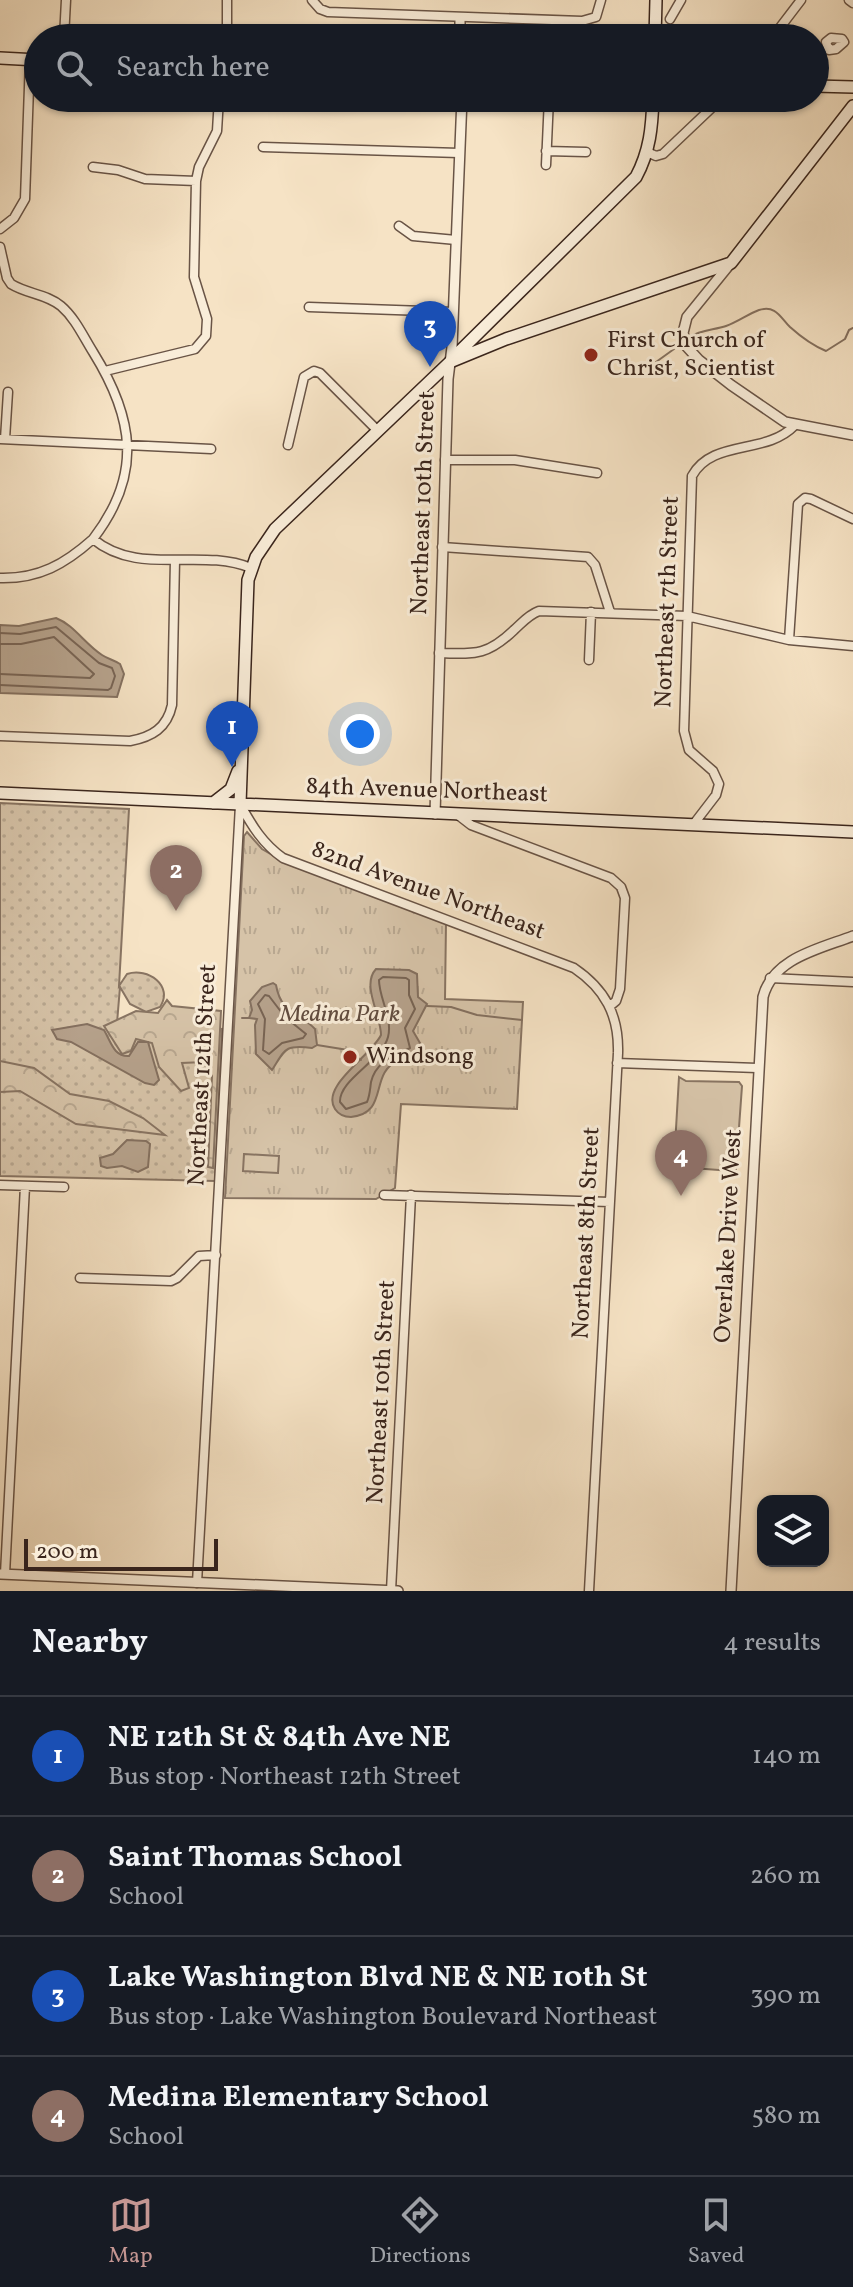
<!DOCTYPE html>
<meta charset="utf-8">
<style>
:root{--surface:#171b24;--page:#242831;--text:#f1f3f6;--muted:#9ea1a6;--line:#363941;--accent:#c59692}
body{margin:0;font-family:Vollkorn,serif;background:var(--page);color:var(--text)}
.controls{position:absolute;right:24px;bottom:24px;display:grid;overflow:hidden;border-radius:16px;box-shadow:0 2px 6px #0004}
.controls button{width:72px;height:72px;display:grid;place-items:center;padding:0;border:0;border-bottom:2px solid var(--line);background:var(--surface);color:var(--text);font:40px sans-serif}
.scale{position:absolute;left:24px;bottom:20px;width:194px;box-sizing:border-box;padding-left:8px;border:4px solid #3a251c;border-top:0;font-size:22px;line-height:28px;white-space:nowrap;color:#3a251c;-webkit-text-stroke:6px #f9edd9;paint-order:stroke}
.you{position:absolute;left:360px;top:734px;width:28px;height:28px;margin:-20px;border:6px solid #fff;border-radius:50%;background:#1a73e8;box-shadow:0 0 0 12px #1a73e833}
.badge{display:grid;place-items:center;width:52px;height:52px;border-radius:50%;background:var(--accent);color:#fff;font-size:26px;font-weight:700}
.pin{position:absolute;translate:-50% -66px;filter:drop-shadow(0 2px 4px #0008)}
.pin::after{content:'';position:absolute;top:42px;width:28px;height:24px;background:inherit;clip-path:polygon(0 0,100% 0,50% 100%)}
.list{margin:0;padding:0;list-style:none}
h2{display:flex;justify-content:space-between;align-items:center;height:104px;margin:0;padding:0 32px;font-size:34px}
h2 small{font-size:26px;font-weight:400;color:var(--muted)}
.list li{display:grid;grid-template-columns:52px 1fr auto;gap:24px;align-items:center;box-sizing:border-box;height:120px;padding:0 32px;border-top:2px solid var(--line)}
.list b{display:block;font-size:30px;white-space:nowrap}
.list p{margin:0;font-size:26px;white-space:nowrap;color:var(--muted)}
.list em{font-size:26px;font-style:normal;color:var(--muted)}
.icon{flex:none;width:44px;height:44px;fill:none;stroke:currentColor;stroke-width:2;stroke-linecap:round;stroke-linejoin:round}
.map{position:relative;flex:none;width:853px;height:1591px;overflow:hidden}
.search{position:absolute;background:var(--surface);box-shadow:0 2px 6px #0004;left:24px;right:24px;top:24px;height:88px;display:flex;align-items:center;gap:20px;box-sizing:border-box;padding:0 28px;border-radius:44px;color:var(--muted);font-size:30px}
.sheet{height:584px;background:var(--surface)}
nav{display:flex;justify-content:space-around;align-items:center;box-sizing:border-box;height:112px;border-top:2px solid var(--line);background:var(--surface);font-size:22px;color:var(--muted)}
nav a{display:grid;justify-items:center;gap:4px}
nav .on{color:var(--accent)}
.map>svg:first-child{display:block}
.grass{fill:url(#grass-dots);stroke:#887462;stroke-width:2}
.forest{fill:url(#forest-crowns);stroke:#887462;stroke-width:2}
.park{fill:url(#park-tufts);stroke:#887462;stroke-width:2}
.pitch{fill:#d6c3a8;stroke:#887462;stroke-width:2}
.water{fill:#b6a28c;stroke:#84705f;stroke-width:2}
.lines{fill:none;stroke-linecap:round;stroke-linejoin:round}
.shore{stroke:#786454;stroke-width:2}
.stream{stroke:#84705f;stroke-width:2}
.minor-casing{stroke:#695446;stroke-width:11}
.tertiary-casing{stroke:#695446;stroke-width:12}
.secondary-casing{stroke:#3a251c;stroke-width:14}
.minor{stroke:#f9edd9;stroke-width:8}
.tertiary{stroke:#f9edd9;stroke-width:9}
.secondary{stroke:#f9edd9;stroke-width:11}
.poi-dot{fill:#8f2418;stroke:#f9edd9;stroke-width:3}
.labels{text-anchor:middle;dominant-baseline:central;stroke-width:6;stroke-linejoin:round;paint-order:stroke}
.poi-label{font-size:24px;fill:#3a251c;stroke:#f9edd9;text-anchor:start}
.street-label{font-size:24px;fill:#3a251c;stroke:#f9edd9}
.park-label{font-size:24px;font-style:italic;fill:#614c3f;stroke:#f9edd9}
</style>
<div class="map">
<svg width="853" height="1591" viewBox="0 0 853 1591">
<defs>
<pattern id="grass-dots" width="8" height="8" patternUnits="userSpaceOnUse" patternTransform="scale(2)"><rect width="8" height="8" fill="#d6c3a8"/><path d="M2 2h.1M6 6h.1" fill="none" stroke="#b8a790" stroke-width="1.8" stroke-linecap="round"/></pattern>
<pattern id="forest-crowns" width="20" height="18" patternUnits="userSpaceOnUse" patternTransform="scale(2)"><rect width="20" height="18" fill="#d6c3a8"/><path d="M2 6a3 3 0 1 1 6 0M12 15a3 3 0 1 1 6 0" fill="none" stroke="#b8a790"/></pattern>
<pattern id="park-tufts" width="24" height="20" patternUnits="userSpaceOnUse" patternTransform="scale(2)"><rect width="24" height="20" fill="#d6c3a8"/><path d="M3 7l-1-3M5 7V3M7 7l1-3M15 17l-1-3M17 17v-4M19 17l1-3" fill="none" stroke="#b8a790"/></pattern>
</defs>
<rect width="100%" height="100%" fill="#f6e3c5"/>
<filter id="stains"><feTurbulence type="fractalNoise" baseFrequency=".0025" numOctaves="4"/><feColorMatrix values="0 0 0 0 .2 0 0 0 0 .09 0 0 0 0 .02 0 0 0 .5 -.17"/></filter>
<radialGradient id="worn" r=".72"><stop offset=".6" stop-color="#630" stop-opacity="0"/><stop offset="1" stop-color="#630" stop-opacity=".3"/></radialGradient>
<path class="grass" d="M 0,803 L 129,809 L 119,986 L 127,974 C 148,967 174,986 160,1007 L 146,1012 L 130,1004 L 120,987 L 117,1023 L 222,1029 L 215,1181 L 0,1176 Z"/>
<path class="forest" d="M 167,1000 L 172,1006 L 221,1011 L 213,1168 L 208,1167 L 212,1076 L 204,1062 L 182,1063 L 189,1088 L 181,1091 L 159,1067 L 152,1043 L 136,1039 L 131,1051 L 122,1054 L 104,1026 L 136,1011 L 158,1013 Z
M 0,1061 L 34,1068 L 70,1094 L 109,1101 L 143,1118 L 165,1135 L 76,1124 L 20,1091 L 0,1092 Z"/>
<path class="park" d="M 247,832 L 262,849 L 288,864 L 446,922 L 445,999 L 523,1002 L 517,1109 L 401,1104 L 395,1188 L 376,1199 L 225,1198 L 244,836 Z"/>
<path class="pitch" d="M 679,1077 L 686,1081 L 739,1082 L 742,1086 L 736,1169 L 732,1171 L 679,1167 L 674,1163 Z
M 244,1154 L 279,1156 L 278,1173 L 243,1171 Z"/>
<path class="water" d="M 56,618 C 74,625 85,644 102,655 C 108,659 114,660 120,664 L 124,674 L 117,697 L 0,693 L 0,625 L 19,626 Z
M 376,969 L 409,970 L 417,974 L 418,997 L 427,1004 L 413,1031 L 424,1050 L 417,1059 C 411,1060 405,1058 399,1060 C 368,1073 390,1113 351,1117 C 344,1117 339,1115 335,1109 C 320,1086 371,1056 381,1035 C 381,1015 361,985 376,969 Z
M 273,983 L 276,985 C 281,1014 299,1012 315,1029 L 317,1045 L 312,1048 C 284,1044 285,1050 272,1070 L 256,1054 L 255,1025 L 257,1019 L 249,1018 L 252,1010 L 250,1001 L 262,987 Z
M 87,1024 L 104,1030 C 111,1042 114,1057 129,1056 L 138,1042 L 148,1042 L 159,1080 L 154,1085 L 145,1083 L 71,1042 L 57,1039 L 52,1030 Z
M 127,1140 L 146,1141 L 150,1144 L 148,1167 L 138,1172 L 122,1166 L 107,1168 L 101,1166 L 100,1158 L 113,1154 Z"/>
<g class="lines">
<path class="shore" d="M 0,633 L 20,634 L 56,627 L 99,663 L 112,668 L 115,676 L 111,688 L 108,690 L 0,685
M 0,644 L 21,644 L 54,637 L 94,674 L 90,678 L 0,674
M 383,977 L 406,978 L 409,980 L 409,995 L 415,1009 L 405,1028 L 410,1048 C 394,1056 376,1061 371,1082 C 370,1089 370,1095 367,1102 L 346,1109 L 340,1102 C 339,1079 382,1061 388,1037 C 393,1019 379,998 379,980 Z
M 265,995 L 269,996 L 285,1017 L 306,1034 L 303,1038 L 282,1043 L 269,1054 L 263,1050 L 265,1019 L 258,1004 Z"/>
<path class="stream" d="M 690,337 C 700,330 714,330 726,326 C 738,322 748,314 759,310 C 776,305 780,317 790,327 C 800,336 814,346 826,351 L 845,339 L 849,330 L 853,328
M 656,362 L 681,344
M 427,1006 L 451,1007 L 477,1015 L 522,1020
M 242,1018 L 249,1018
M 317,1045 L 348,1050 L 361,1060"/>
<defs>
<path id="minor" d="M 312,0 L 320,9 L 328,12 L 582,21 L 596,17 L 601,0
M 849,0 L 853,3
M 670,19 L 681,0
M 64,38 L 66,0
M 227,38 L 227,0
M 772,38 L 801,0
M 831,38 L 842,39 L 844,42 L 836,49 L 829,50 L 826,42 Z
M 263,147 L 459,153
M 546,151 L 586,152
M 647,152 L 656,156 L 663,154 L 722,98
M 546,165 L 549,98
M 93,167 L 118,170 L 145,179 L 196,181
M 399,226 L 413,236 L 456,240
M 0,229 L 14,218 L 25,199 L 30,59
M 0,247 L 7,278 L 11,284 C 27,294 47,294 61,306 C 75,318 83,336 93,352 C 134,418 143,474 93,539
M 309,307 L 453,312
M 105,371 L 195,349 L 206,336 L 207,319 L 194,277 L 196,181 L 199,167 L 217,131 L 219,98
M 0,439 L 211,449
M 5,439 L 8,392
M 288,445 L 304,377 L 314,371 L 320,373 L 376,429
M 445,460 L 515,460 L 597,473
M 442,547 L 588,557 L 595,565 L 610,612
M 0,578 C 39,579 65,564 93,539 C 139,577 199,547 251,568
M 789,640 L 798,504 L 805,498 L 811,499 L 853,519
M 439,653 C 475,654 487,656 514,630 C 522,623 528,615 539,611 L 687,616 L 789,640 L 853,646
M 589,660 L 591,612
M 0,736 L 130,741 C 152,737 167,728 172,705 L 175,560
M 240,804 C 252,826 263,844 283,858 L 574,968 C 605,989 619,1015 618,1053 L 589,1591
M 458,815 L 471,825 L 611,878 L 621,887 L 625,898 L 620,989 L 616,1001 L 610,1006
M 693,825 L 716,795 L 719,784 L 713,771 L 689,750 L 684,731 L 692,476 C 712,439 766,455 794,426
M 770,978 L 853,982
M 617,1063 L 757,1068
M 0,1185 L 64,1187
M 384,1195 L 610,1202
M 80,1278 L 171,1281 L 177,1278 L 199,1256 L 216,1255
M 5,1574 L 25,1186
M 197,1583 L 240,805
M 391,1591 L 411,1195"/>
<path id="tertiary" d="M 460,38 L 460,18
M 730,264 L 687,317 L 683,333 L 687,347 L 699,360 L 731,385 L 785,422 L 853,435
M 435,814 L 448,379 L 452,347 L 462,98
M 0,1574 L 398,1591
M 731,1591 L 763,997 C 773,958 819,949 853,936"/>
<path id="secondary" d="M 655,38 L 656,0
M 0,58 L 38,60
M 815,86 L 853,87
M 453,358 L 636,177 C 650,151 652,127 653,98
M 0,793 L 853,832
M 213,803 L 231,789 L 238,771
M 240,804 L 248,580 L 256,557 L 275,529 L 450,362 L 506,339 L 731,263 L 853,106"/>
</defs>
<use href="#minor" class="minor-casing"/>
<use href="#tertiary" class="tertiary-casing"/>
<use href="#secondary" class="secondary-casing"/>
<use href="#minor" class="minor"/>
<use href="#tertiary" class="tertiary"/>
<use href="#secondary" class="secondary"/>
</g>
<g class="poi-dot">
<circle cx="591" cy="355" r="8"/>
<circle cx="350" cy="1057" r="8"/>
</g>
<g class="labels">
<g class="poi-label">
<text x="607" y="341">First Church of<tspan x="607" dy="28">Christ, Scientist</tspan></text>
<text x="366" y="1057">Windsong</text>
</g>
<g class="street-label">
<text transform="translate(424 503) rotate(-88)">Northeast 10th Street</text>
<text transform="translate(668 602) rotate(-88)">Northeast 7th Street</text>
<text transform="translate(427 791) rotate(2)">84th Avenue Northeast</text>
<text transform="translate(428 891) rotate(20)">82nd Avenue Northeast</text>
<text transform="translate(203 1075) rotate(-87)">Northeast 12th Street</text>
<text transform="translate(587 1233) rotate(-87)">Northeast 8th Street</text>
<text transform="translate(729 1236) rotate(-87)">Overlake Drive West</text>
<text transform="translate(382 1392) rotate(-87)">Northeast 10th Street</text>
</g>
<g class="park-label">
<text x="340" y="1015">Medina Park</text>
</g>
</g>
<rect width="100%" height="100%" filter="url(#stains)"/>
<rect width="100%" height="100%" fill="url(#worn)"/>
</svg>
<div class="controls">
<button><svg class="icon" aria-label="layers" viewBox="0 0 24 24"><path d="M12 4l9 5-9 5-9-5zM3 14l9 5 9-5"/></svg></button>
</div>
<div class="scale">200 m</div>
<div class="you"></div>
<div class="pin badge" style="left:232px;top:767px;background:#1a4fb4">1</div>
<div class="pin badge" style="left:176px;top:911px;background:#8d6e63">2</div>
<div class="pin badge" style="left:430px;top:367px;background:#1a4fb4">3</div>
<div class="pin badge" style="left:681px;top:1196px;background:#8d6e63">4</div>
<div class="search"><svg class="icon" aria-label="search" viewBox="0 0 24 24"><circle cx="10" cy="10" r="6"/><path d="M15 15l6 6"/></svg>Search here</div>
</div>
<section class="sheet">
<h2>Nearby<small>4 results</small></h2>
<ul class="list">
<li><span class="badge" style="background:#1a4fb4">1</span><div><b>NE 12th St &amp; 84th Ave NE</b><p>Bus stop · Northeast 12th Street</p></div><em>140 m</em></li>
<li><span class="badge" style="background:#8d6e63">2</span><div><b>Saint Thomas School</b><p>School</p></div><em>260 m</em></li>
<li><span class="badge" style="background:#1a4fb4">3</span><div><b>Lake Washington Blvd NE &amp; NE 10th St</b><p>Bus stop · Lake Washington Boulevard Northeast</p></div><em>390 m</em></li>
<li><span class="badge" style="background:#8d6e63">4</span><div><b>Medina Elementary School</b><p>School</p></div><em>580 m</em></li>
</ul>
</section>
<nav>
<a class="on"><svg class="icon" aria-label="map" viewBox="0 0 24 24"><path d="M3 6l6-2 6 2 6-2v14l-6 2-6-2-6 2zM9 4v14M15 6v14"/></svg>Map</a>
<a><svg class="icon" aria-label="directions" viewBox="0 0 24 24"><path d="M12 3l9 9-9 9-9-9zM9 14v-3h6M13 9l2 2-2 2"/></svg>Directions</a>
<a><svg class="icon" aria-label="saved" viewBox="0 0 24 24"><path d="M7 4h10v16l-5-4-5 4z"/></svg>Saved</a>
</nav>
